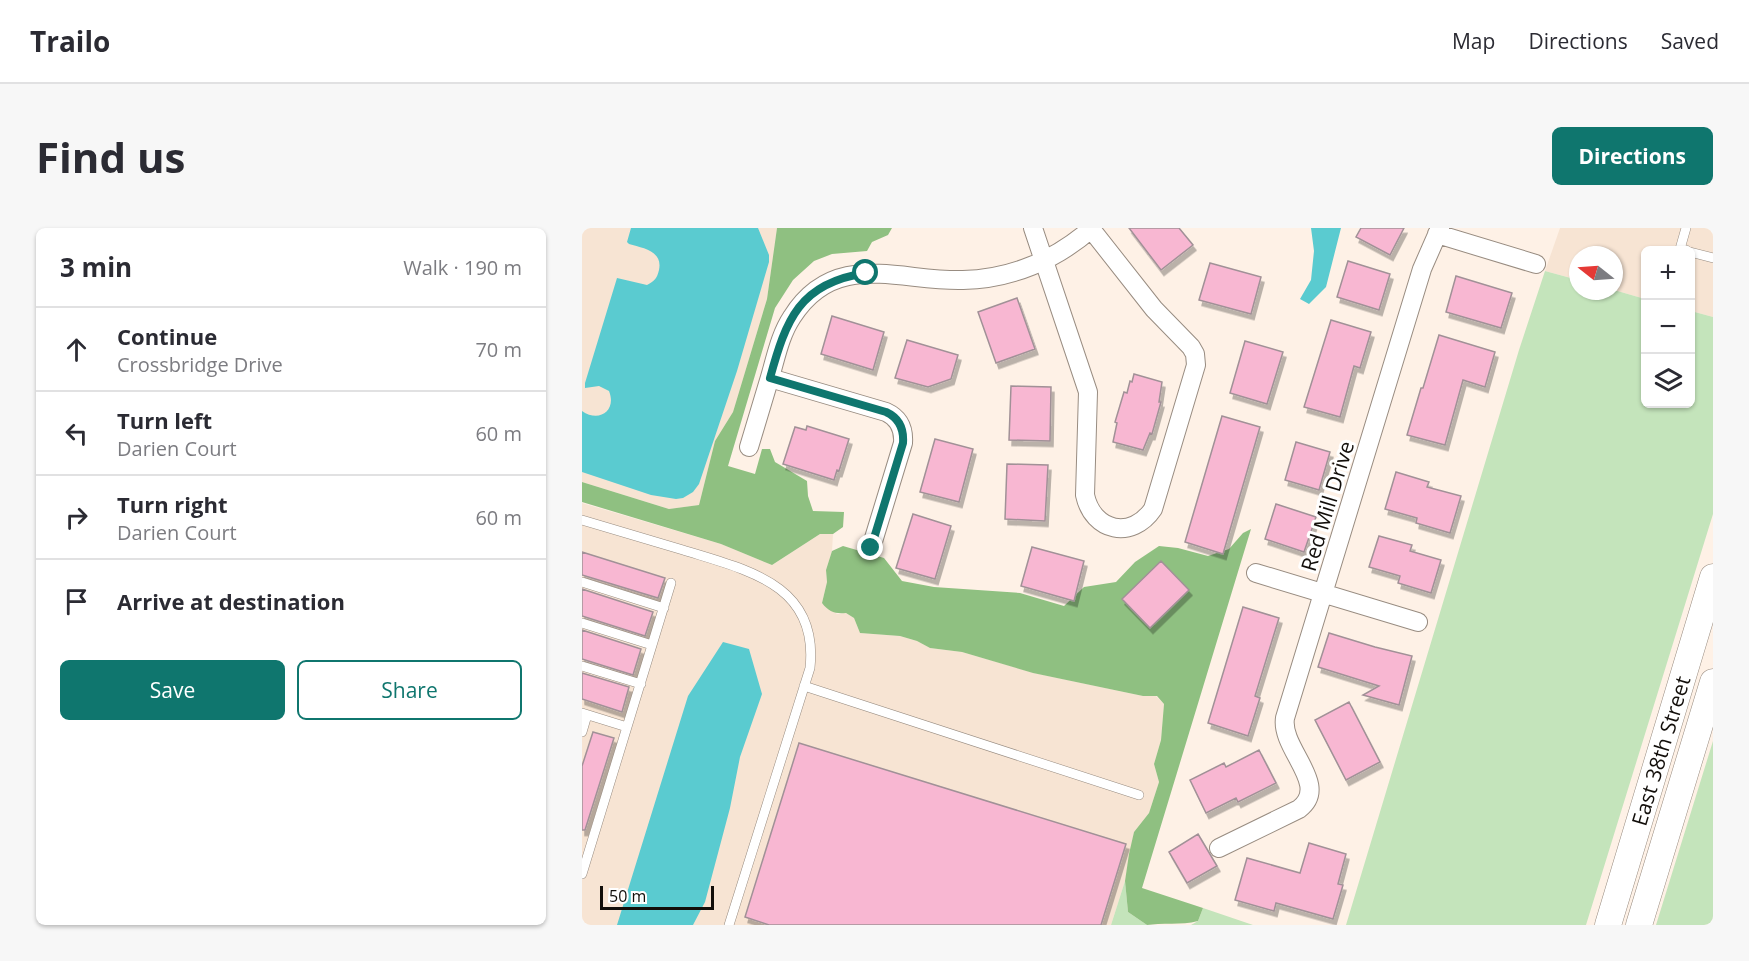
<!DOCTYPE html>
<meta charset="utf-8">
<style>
:root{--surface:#fff;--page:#f7f7f7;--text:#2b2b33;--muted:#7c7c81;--line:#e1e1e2;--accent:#0f766e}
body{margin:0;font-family:"Open Sans",sans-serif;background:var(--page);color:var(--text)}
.controls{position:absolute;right:18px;top:18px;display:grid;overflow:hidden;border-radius:9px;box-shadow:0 2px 4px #0004}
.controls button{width:54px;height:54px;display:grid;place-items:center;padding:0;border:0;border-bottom:2px solid var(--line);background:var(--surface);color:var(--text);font:30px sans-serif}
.compass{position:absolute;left:987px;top:18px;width:54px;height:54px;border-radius:50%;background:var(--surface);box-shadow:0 2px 4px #0004;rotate:287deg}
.scale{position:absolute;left:18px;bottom:15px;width:114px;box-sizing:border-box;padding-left:6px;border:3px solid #120e0a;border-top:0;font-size:16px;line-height:21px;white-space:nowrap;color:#120e0a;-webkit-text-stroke:4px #fff;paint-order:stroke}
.stop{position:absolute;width:18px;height:18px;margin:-14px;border:4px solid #0f766e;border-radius:50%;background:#fff}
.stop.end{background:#0f766e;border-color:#fff;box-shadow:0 2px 6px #0008}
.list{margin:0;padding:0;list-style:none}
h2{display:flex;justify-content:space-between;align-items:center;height:78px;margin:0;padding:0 24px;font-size:26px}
h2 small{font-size:20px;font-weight:400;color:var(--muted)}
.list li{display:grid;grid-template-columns:39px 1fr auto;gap:18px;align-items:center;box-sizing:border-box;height:84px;padding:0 24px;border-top:2px solid var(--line)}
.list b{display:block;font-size:22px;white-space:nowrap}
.list p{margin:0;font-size:20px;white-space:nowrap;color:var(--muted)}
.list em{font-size:20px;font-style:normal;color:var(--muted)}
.actions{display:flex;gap:12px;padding:18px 24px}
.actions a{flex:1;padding:14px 0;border:2px solid var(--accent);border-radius:9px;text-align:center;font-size:21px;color:var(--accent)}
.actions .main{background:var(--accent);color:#fff}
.icon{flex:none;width:33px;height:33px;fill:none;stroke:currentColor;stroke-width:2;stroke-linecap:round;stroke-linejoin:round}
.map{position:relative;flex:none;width:1131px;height:697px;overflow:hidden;border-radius:9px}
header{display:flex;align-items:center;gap:36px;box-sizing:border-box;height:84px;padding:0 30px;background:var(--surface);border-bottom:2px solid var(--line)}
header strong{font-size:28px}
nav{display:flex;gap:33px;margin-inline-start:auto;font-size:21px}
.intro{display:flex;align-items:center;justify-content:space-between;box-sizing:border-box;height:144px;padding:0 36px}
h1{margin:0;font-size:42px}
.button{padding:15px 27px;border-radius:9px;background:var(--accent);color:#fff;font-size:21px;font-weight:700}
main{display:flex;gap:36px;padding:0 36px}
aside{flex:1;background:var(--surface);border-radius:9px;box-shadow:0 2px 4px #0004}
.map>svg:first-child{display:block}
.built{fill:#f7e4d3}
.green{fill:#c4e4bb}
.forest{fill:#8fc081}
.water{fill:#5acbd0}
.building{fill:#f8b7d2;stroke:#a19197;stroke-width:1.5;filter:url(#shadow)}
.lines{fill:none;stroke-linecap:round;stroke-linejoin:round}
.lane-casing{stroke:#988c81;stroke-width:10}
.street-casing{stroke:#988c81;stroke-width:20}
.secondary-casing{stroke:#988c81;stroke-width:27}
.lane{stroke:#fff;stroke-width:9}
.street{stroke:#fff;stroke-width:18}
.secondary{stroke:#fff;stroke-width:26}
.route{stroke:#0f766e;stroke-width:8}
.labels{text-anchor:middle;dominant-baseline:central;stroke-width:6;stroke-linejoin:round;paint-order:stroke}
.street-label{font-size:21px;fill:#120e0a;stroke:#fff}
</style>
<header>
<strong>Trailo</strong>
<nav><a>Map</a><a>Directions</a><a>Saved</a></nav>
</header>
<div class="intro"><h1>Find us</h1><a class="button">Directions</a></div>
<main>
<aside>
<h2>3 min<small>Walk · 190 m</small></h2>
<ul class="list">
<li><svg class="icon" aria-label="ahead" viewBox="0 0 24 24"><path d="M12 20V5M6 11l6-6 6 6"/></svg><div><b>Continue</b><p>Crossbridge Drive</p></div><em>70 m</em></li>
<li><svg class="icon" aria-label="left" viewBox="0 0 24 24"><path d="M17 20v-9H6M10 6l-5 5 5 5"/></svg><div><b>Turn left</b><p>Darien Court</p></div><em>60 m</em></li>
<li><svg class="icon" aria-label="right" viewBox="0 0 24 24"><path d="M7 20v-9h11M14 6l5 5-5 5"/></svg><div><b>Turn right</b><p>Darien Court</p></div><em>60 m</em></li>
<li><svg class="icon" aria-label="arrive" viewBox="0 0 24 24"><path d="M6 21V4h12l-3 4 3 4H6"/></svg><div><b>Arrive at destination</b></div></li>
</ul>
<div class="actions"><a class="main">Save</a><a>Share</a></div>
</aside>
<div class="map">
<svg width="1131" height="697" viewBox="0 0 1131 697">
<defs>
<filter id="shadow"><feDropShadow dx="3" dy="5.5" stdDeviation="0" flood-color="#0004"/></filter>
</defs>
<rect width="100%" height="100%" fill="#fef1e6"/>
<path class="built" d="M 0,0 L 195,0 L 185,71 L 151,184 L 133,213 L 117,277 L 87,281 L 0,254 Z
M 978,0 L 1131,0 L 1131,89 L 1109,83 L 1108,22 L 1064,22 L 1063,71 L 1032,62 L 1032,27 L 996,27 L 996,52 L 963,43 Z
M 0,275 L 139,316 L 190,337 L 238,306 L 251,306 L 250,323 L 244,342 L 245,354 L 240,375 L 255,386 L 264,385 L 272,390 L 278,405 L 318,408 L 335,413 L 348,420 L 380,424 L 452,445 L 561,468 L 574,468 L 582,476 L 579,512 L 572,536 L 577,554 L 567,585 L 552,604 L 543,653 L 529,697 L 0,697 Z"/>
<path class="green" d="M 963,43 L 996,52 L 996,63 L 1032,62 L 1063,71 L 1064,176 L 1108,176 L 1109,83 L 1131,89 L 1131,286 L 1004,697 L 764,697 L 937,122 Z
M 1131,513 L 1131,697 L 1074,697 Z
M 543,653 L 546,684 L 565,697 L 529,697 Z
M 621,680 L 671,697 L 609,697 L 616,693 Z"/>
<path class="forest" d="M 195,0 L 310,0 L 306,7 L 290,14 L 285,23 L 250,26 L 232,33 L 211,52 L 193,80 L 146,238 L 173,246 L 180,221 L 188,221 L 193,234 L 225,253 L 226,268 L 231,283 L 262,284 L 261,299 L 251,306 L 238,306 L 190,337 L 139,316 L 0,274 L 0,254 L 87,281 L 117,277 L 133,213 L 151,184 L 185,71 Z
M 669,301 L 560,660 L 621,680 L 616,693 C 603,697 590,695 576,696 C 572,696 569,697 565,697 L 546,684 L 543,653 L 547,626 L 552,604 L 567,585 L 577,554 L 572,536 L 579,512 L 582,476 L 575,468 L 561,468 L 451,445 L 380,424 L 348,420 L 335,413 L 318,408 L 278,405 L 272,390 L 264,385 C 253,386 247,384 240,375 L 245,354 L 244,342 L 250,323 L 261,318 L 302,330 L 320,353 L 352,359 L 438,365 L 482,378 L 502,359 L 534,354 L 553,334 L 577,318 L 596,320 L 626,328 L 647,321 L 661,305 Z"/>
<path class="water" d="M 49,0 L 176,0 L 187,27 L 187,34 L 155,143 L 117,256 L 111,264 L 101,270 L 94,271 L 69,267 L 0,244 L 0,183 C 17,195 35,183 27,163 L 17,158 L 3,160 L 3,155 L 35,50 L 65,57 C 73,53 75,50 77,42 C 81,23 61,20 47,16 L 45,14 Z
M 729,0 L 759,0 L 744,59 L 727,76 L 718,71 L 729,52 L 732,23 Z
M 141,414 L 167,421 L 180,466 L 158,529 L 148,580 L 123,674 L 111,697 L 35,697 L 106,468 Z"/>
<path class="building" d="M 547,0 L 597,0 L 611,17 L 579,42 Z
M 779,0 L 822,0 L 808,27 L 774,9 Z
M 766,33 L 808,46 L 797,82 L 755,69 Z
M 628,35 L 679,49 L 669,86 L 617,72 Z
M 874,48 L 930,65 L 919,100 L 864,84 Z
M 435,70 L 453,121 L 414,135 L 396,84 Z
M 250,88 L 302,104 L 291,142 L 239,126 Z
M 749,92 L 789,104 L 778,140 L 772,138 L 758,189 L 722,179 Z
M 857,107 L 913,124 L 903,159 L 881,152 L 863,217 L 825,207 L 839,160 L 841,160 Z
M 325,112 L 376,127 L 369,151 L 346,159 L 313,150 Z
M 663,113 L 701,124 L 685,176 L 648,165 Z
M 552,146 L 580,154 L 577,174 L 579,174 L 570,206 L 568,205 L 561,222 L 531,214 L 535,195 L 533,194 L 542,164 L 545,165 L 548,153 L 550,154 Z
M 429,158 L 469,159 L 468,213 L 427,212 Z
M 640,188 L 678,199 L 641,326 L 603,314 Z
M 225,198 L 267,211 L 257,243 L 255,242 L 252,252 L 201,236 L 213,199 L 224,202 Z
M 353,211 L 391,221 L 377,274 L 338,264 Z
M 714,214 L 748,224 L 737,262 L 703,252 Z
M 425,236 L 466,237 L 463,293 L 423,291 Z
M 814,244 L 847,254 L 845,259 L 879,268 L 868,305 L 834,295 L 835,290 L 803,281 Z
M 694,276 L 734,289 L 722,324 L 683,311 Z
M 331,286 L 369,298 L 353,351 L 314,340 Z
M 797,308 L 830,317 L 828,323 L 859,332 L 849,365 L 816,355 L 818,348 L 787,339 Z
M 450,319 L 502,333 L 492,373 L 439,358 Z
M 0,324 L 83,350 L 76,370 L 0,347 Z
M 579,333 L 607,362 L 568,400 L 540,371 Z
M 0,361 L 71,384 L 63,408 L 0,388 Z
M 661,379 L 697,390 L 673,468 L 678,470 L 666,508 L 626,495 Z
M 0,402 L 59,421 L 51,447 L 0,431 Z
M 747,405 L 793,419 L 830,428 L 817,477 L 781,467 L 797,458 L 736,439 Z
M 0,445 L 47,459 L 40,484 L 0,471 Z
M 767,474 L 798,534 L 764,552 L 733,492 Z
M 11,504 L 32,510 L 3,602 L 0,602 L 0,538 Z
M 217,515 L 544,616 L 519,697 L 187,697 L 163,689 Z
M 677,522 L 694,555 L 656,574 L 654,570 L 624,585 L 608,552 L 642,535 L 644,539 Z
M 616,606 L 635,638 L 605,655 L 587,624 Z
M 727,615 L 764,626 L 756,656 L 761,657 L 751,691 L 694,675 L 692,683 L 653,672 L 665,630 L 718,645 Z"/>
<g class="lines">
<defs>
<path id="lane" d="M 1104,0 L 1098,21 L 1104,22
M 1108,24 L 1131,30
M 0,292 C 34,302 68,312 101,322 C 165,342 237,356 228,440 L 147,697
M 0,354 L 82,380
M 0,395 L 70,417
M 0,438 L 59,456
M 222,458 L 557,567
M 0,485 L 45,499 L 89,355
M 0,504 L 5,487
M 0,646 L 45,499"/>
<path id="street" d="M 451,0 L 506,164 L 503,267 C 511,304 550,312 571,281 L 614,137 L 613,126 L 609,119 L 572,81 L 509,1
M 855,6 L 954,36
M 188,150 L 304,184 C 317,190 322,201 321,215 L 289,320
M 167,219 C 174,196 181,173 188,149 C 194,129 198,107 210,89 C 253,21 318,54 381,52 C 429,51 474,32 510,0
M 674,345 L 836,394
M 637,620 L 717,581 C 749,557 698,521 703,490 L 840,41 L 858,0"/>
<g id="secondary">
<path id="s1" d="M 1026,697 L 1131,349"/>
<path d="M 1057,697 L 1131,454"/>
</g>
</defs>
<use href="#lane" class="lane-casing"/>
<use href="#street" class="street-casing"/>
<use href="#secondary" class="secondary-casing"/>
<use href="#lane" class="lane"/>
<use href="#street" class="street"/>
<use href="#secondary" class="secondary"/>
</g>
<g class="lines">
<path class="route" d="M 284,45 C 217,55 204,92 188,150 L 304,184 C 317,190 322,201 321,215 L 289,320"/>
</g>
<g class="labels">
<g class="street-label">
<text transform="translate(745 278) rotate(-73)">Red Mill Drive</text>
<text stroke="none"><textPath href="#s1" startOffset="182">East 38th Street</textPath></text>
</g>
</g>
</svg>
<div class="controls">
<button>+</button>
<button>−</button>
<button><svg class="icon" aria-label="layers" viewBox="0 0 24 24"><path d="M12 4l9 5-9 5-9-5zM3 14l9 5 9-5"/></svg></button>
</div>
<svg class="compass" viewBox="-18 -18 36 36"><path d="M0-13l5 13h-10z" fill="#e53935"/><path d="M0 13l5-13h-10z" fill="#7c7c81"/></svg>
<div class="scale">50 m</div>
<div class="stop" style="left:284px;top:45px"></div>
<div class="stop end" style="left:289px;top:320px"></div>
</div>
</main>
